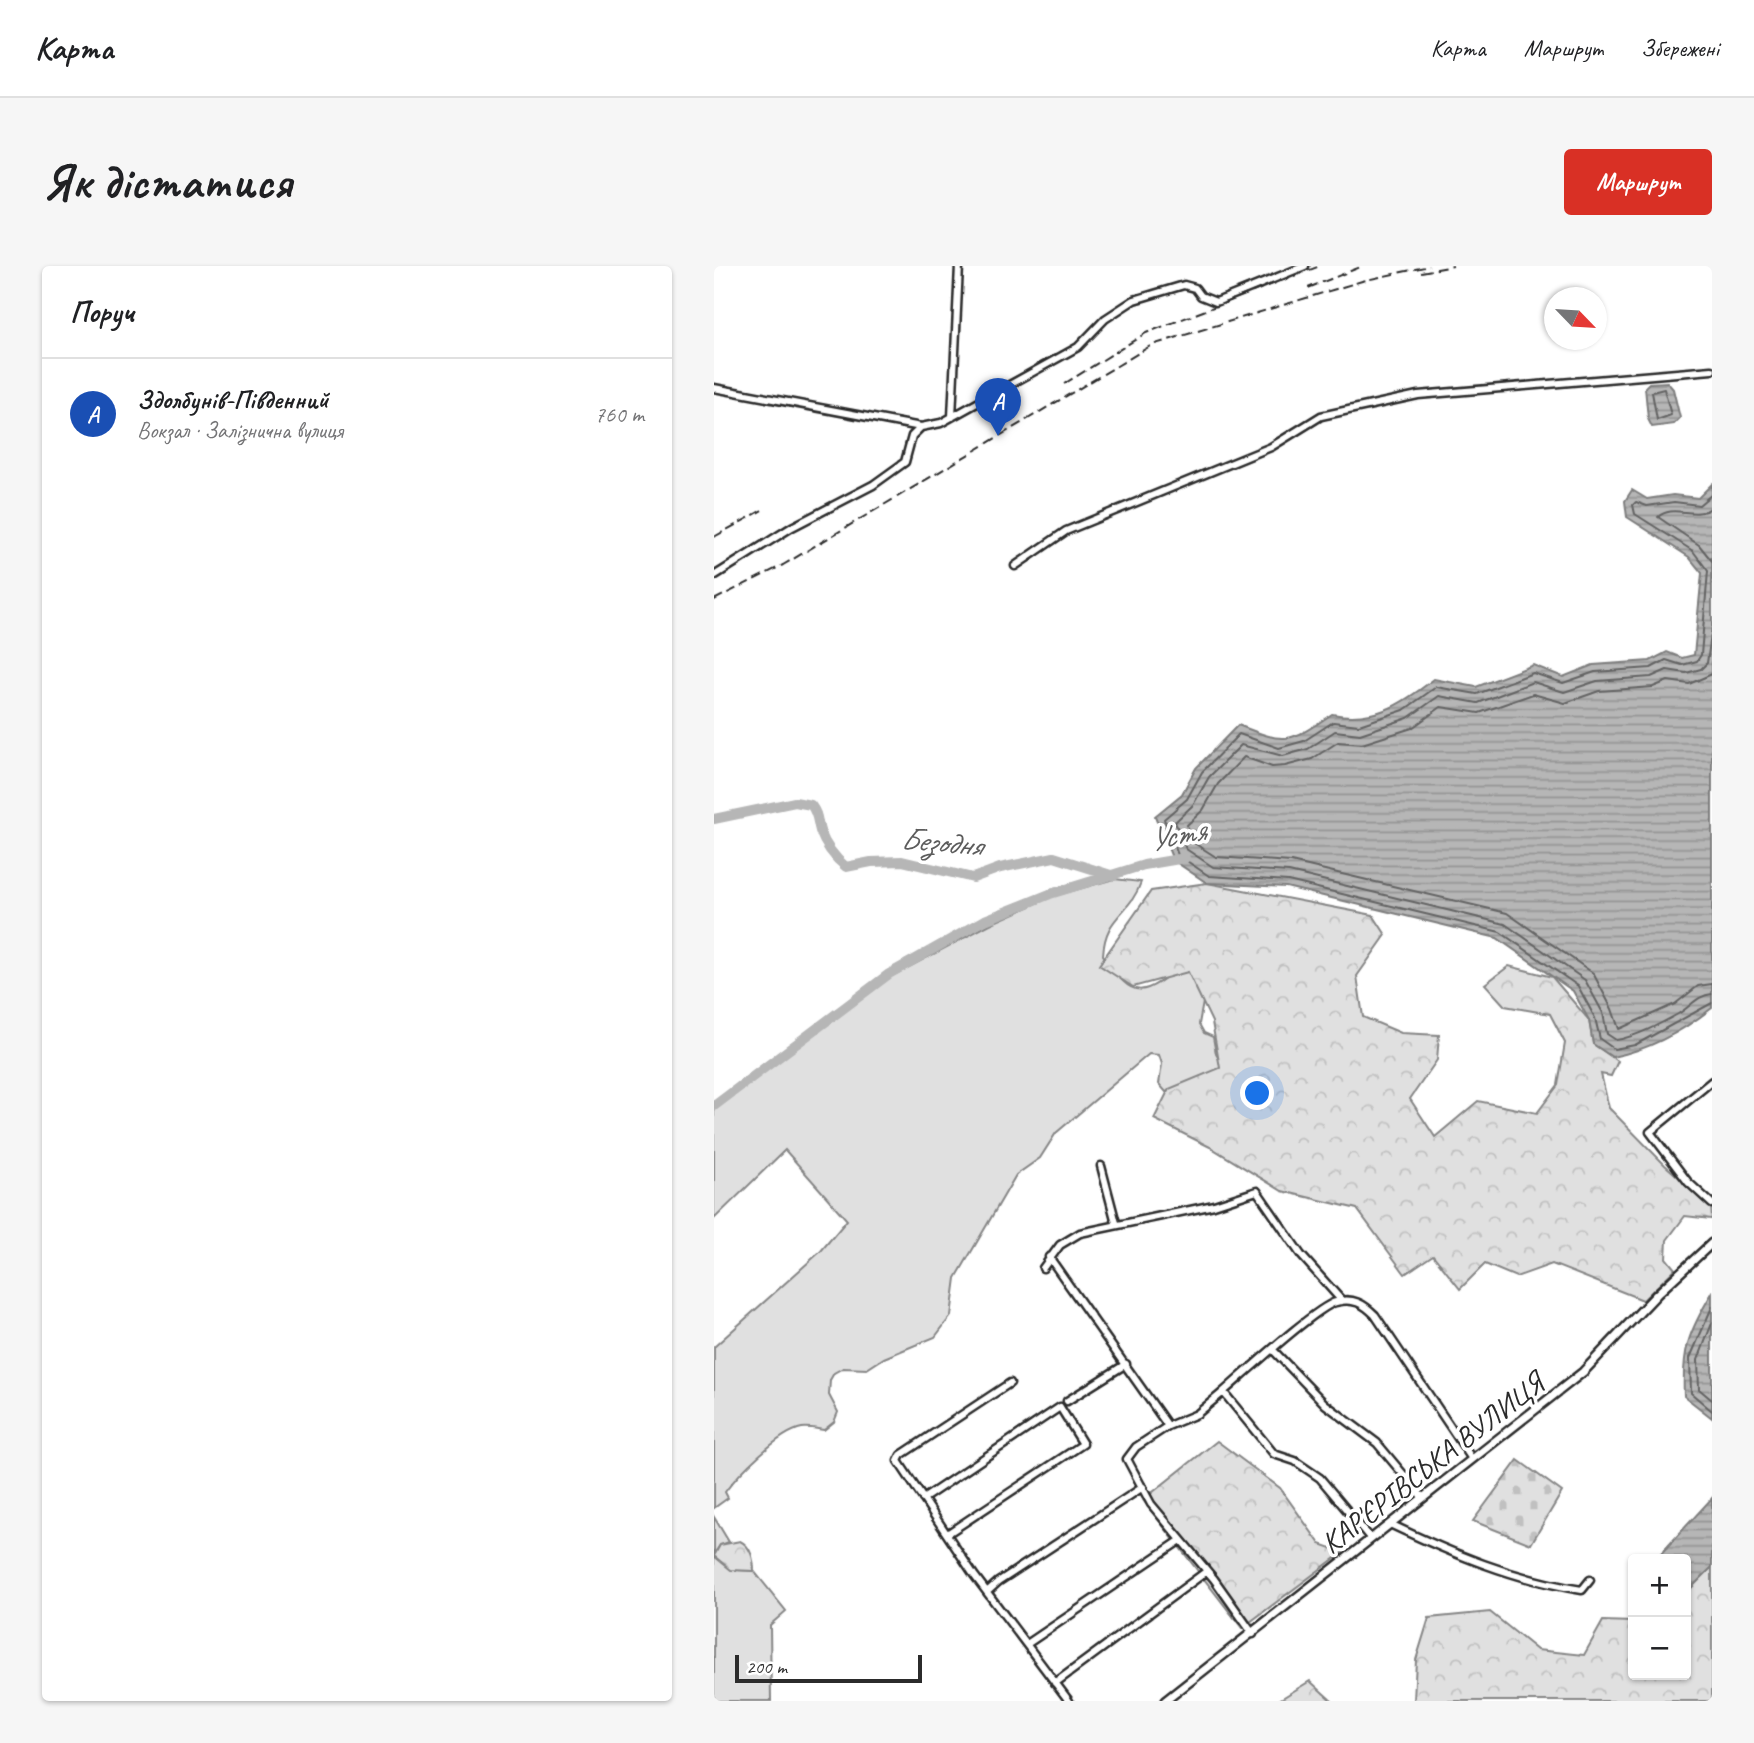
<!DOCTYPE html>
<html lang="uk">
<meta charset="utf-8">
<style>
:root{--surface:#fff;--page:#f6f6f6;--text:#202124;--muted:#757577;--line:#e0e0e0;--accent:#d93025}
body{margin:0;font-family:Caveat,sans-serif;background:var(--page);color:var(--text)}
.controls{position:absolute;right:21px;bottom:21px;display:grid;overflow:hidden;border-radius:7px;box-shadow:0 2px 5px #0004}
.controls button{width:63px;height:63px;display:grid;place-items:center;padding:0;border:0;border-bottom:2px solid var(--line);background:var(--surface);color:var(--text);font:35px sans-serif}
.compass{position:absolute;left:830px;top:21px;width:63px;height:63px;border-radius:50%;background:var(--surface);box-shadow:0 2px 5px #0004;rotate:115deg}
.scale{position:absolute;left:21px;bottom:18px;width:187px;box-sizing:border-box;padding-left:7px;border:4px solid #2b2b2b;border-top:0;font-size:19px;line-height:24px;white-space:nowrap;color:#2b2b2b;-webkit-text-stroke:5px #fff;paint-order:stroke}
.you{position:absolute;left:544px;top:828px;width:24px;height:24px;margin:-18px;border:5px solid #fff;border-radius:50%;background:#1a73e8;box-shadow:0 0 0 10px #1a73e833}
.badge{display:grid;place-items:center;width:46px;height:46px;border-radius:50%;background:var(--accent);color:#fff;font-size:23px;font-weight:700}
.pin{position:absolute;translate:-50% -58px;filter:drop-shadow(0 2px 4px #0008)}
.pin::after{content:'';position:absolute;top:37px;width:24px;height:21px;background:inherit;clip-path:polygon(0 0,100% 0,50% 100%)}
.list{margin:0;padding:0;list-style:none}
h2{display:flex;justify-content:space-between;align-items:center;height:91px;margin:0;padding:0 28px;font-size:30px}
h2 small{font-size:23px;font-weight:400;color:var(--muted)}
.list li{display:grid;grid-template-columns:46px 1fr auto;gap:21px;align-items:center;box-sizing:border-box;height:112px;padding:0 28px;border-top:2px solid var(--line)}
.list b{display:block;font-size:26px;white-space:nowrap}
.list p{margin:0;font-size:23px;white-space:nowrap;color:var(--muted)}
.list em{font-size:23px;font-style:normal;color:var(--muted)}
.map{position:relative;flex:none;width:998px;height:1435px;overflow:hidden;border-radius:7px}
header{display:flex;align-items:center;gap:42px;box-sizing:border-box;height:98px;padding:0 35px;background:var(--surface);border-bottom:2px solid var(--line)}
header strong{font-size:33px}
nav{display:flex;gap:38px;margin-inline-start:auto;font-size:24px}
.intro{display:flex;align-items:center;justify-content:space-between;box-sizing:border-box;height:168px;padding:0 42px}
h1{margin:0;font-size:49px}
.button{padding:18px 32px;border-radius:7px;background:var(--accent);color:#fff;font-size:24px;font-weight:700}
main{display:flex;gap:42px;padding:0 42px}
aside{flex:1;background:var(--surface);border-radius:7px;box-shadow:0 2px 5px #0004}
.map>svg:first-child{display:block}
.green{fill:#e0e0e0;stroke:#868686;stroke-width:2}
.forest{fill:url(#forest-crowns);stroke:#868686;stroke-width:2}
.cemetery{fill:url(#cemetery-stones);stroke:#868686;stroke-width:2}
.water{fill:url(#water-rules);stroke:#7e7e7e;stroke-width:2}
.lines{fill:none;stroke-linecap:round;stroke-linejoin:round}
.shore{stroke:#636363;stroke-width:2}
.river{stroke:#b6b6b6;stroke-width:10}
.minor-casing{stroke:#2b2b2b;stroke-width:11}
.tertiary-casing{stroke:#2b2b2b;stroke-width:12}
.minor{stroke:#fff;stroke-width:6}
.tertiary{stroke:#fff;stroke-width:7}
.rail{stroke:#2b2b2b;stroke-width:2;stroke-dasharray:10 5;stroke-linecap:butt}
.labels{text-anchor:middle;dominant-baseline:central;stroke-width:7;stroke-linejoin:round;paint-order:stroke}
.street-label{font-size:30px;fill:#2b2b2b;stroke:#fff}
.water-label{font-size:32px;font-style:italic;fill:#5c5c5c;stroke:#fff}
</style>
<header>
<strong>Карта</strong>
<nav><a>Карта</a><a>Маршрут</a><a>Збережені</a></nav>
</header>
<div class="intro"><h1>Як дістатися</h1><a class="button">Маршрут</a></div>
<main>
<aside>
<h2>Поруч<small></small></h2>
<ul class="list">
<li><span class="badge" style="background:#1a4fb4">A</span><div><b>Здолбунів-Південний</b><p>Вокзал · Залізнична вулиця</p></div><em>760 m</em></li>
</ul>
</aside>
<div class="map">
<svg width="998" height="1435" viewBox="0 0 998 1435">
<defs>
<pattern id="forest-crowns" width="20" height="18" patternUnits="userSpaceOnUse" patternTransform="scale(1.75)"><rect width="20" height="18" fill="#e0e0e0"/><path d="M2 6a3 3 0 1 1 6 0M12 15a3 3 0 1 1 6 0" fill="none" stroke="#c0c0c0"/></pattern>
<pattern id="cemetery-stones" width="16" height="16" patternUnits="userSpaceOnUse" patternTransform="scale(1.75)"><rect width="16" height="16" fill="#e0e0e0"/><path d="M2 7V4a2 2 0 0 1 4 0v3zM10 15v-3a2 2 0 0 1 4 0v3z" fill="#c0c0c0"/></pattern>
<pattern id="water-rules" width="6" height="5" patternUnits="userSpaceOnUse" patternTransform="scale(1.75)"><rect width="6" height="5" fill="#b6b6b6"/><path d="M0 2.5h6" fill="none" stroke="#949494"/></pattern>
</defs>
<rect width="100%" height="100%" fill="#fff"/>
<filter id="ink" filterUnits="userSpaceOnUse"><feTurbulence type="fractalNoise" baseFrequency=".0143" numOctaves="2"/><feDisplacementMap in="SourceGraphic" scale="14" xChannelSelector="R" yChannelSelector="G"/><feConvolveMatrix kernelMatrix="1 2 1 2 8 2 1 2 1" color-interpolation-filters="sRGB"/></filter>
<g filter="url(#ink)">
<path class="green" d="M 400,613 L 427,616 C 416,649 391,649 389,689 C 420,737 429,731 471,696 L 492,720 L 485,758 L 490,767 L 499,771 L 502,788 L 510,802 L 452,826 L 445,818 L 448,798 L 445,789 L 435,788 L 342,867 L 326,892 L 302,909 L 242,1012 L 237,1050 L 221,1071 L 170,1092 L 153,1103 L 129,1102 L 120,1107 L 116,1114 L 115,1129 L 124,1146 L 120,1156 L 110,1164 C 103,1163 95,1161 88,1162 C 65,1166 24,1208 11,1226 L 14,1232 L 0,1242 L 0,1081 L 107,985 L 133,954 L 71,884 L 0,953 L 0,842 L 178,710 L 276,658 L 337,631 Z
M 0,1251 L 15,1276 L 6,1279 L 0,1288 Z
M 0,1290 L 22,1304 L 40,1305 L 72,1345 L 56,1359 L 57,1435 L 0,1435 Z"/>
<path class="forest" d="M 493,617 L 659,649 L 672,669 L 643,710 L 649,751 L 687,767 L 725,769 L 723,794 L 696,833 L 721,871 L 764,835 L 823,847 L 844,819 L 851,777 L 836,748 L 791,740 L 771,718 L 795,700 L 838,711 L 875,754 L 879,778 L 904,795 L 897,810 L 887,808 L 895,842 L 951,899 L 997,940 L 998,953 L 971,950 L 953,974 L 952,992 L 961,1003 L 929,1034 L 838,998 L 802,1011 L 771,998 L 746,1023 L 719,989 L 691,1008 L 643,943 L 568,925 L 496,881 L 440,853 L 455,823 L 506,802 L 498,756 L 474,706 L 419,721 L 385,699 L 437,625 Z
M 503,1175 L 566,1222 L 606,1278 L 629,1286 L 528,1362 L 429,1234 Z
M 26,1275 C 37,1280 40,1294 40,1305 L 17,1304 L 0,1290 L 6,1279 Z
M 998,1301 L 998,1435 L 700,1435 L 702,1394 L 715,1352 L 776,1346 L 823,1384 L 870,1389 L 889,1355 L 919,1356 L 919,1409 L 972,1409 L 972,1327 Z
M 596,1415 L 618,1435 L 565,1435 L 565,1434 Z"/>
<path class="cemetery" d="M 804,1194 L 848,1226 L 817,1278 L 759,1255 Z"/>
<path class="water" d="M 953,116 L 959,123 L 966,152 L 960,158 L 938,161 L 934,153 L 931,121 L 935,117 Z
M 998,218 L 998,742 C 969,765 934,784 898,791 L 879,778 L 875,754 L 859,725 L 783,672 L 572,621 L 493,617 L 459,594 L 441,550 L 468,528 L 482,502 L 524,459 C 572,478 574,478 618,448 C 661,456 687,439 720,413 L 762,421 L 819,399 L 849,411 L 879,399 L 936,395 L 953,386 L 968,392 L 980,389 L 988,307 L 975,291 L 913,251 L 911,235 L 918,224 L 933,233 L 959,229 L 984,232 Z
M 998,1027 L 998,1152 L 970,1130 C 968,1084 974,1067 998,1027 Z
M 998,1232 L 998,1301 L 972,1327 L 972,1293 L 942,1293 Z"/>
<g class="lines">
<path class="shore" d="M 950,123 L 957,149 L 943,154 L 938,126 Z
M 998,228 L 985,239 L 960,236 L 933,240 L 922,236 L 919,239 L 921,248 L 979,285 L 994,305 L 987,389 L 983,395 L 968,399 L 952,394 L 937,402 L 881,406 L 849,417 L 819,407 L 763,428 L 722,421 L 690,444 L 645,459 L 619,456 L 590,475 L 565,482 L 525,468 L 488,506 L 473,533 L 450,553 L 464,589 L 495,610 L 574,615 L 786,666 L 864,720 L 881,752 L 886,773 L 900,783 L 921,779 L 998,737
M 998,241 C 982,255 959,237 944,251 L 985,279 L 998,295
M 998,362 L 993,397 L 987,403 L 972,407 L 953,404 L 937,411 L 883,415 L 850,426 L 819,416 L 764,437 L 725,430 L 694,452 L 646,468 L 621,465 L 594,483 L 569,490 L 527,479 L 495,511 L 479,539 L 461,556 L 472,583 L 499,601 L 575,606 L 791,658 L 871,714 L 889,747 L 893,768 L 902,774 C 922,771 946,758 964,748 C 976,741 984,729 998,728
M 998,408 L 975,418 L 954,415 L 939,421 L 885,425 L 851,437 L 819,428 L 765,447 L 727,441 L 698,462 L 648,478 L 624,476 L 598,493 L 571,500 L 558,501 L 530,491 L 504,518 L 489,544 L 473,559 L 480,577 L 502,591 L 577,596 L 793,647 L 879,707 L 898,743 L 905,763 L 961,738 L 984,720 L 998,718
M 998,1041 L 976,1092 L 977,1127 L 998,1145
M 998,1057 L 984,1094 L 985,1123 L 998,1134"/>
<path class="river" d="M 0,553 L 81,536 L 97,539 C 104,548 103,554 106,565 C 111,579 121,592 132,601 L 157,596 L 188,595 L 259,612 L 286,602 L 340,591 L 400,610
M 0,840 L 175,708 L 271,654 L 336,628 L 430,599 L 471,592"/>
<defs>
<path id="minor" d="M 0,122 L 207,161
M 238,151 L 245,0
M 301,300 L 352,265 L 557,181 L 607,150 L 704,129 L 998,104
M 0,310 L 78,261 L 159,219 L 191,196 L 198,170 L 207,161 L 227,157 L 364,81 L 391,53 L 420,34 L 470,19 L 481,22 L 487,30 L 502,36 L 591,0
M 998,815 L 936,866 L 974,916 L 998,938
M 387,900 L 402,957
M 335,991 L 454,1160 L 422,1181 L 413,1193 L 437,1238 L 500,1313 L 539,1368
M 329,1002 L 346,979 L 366,967 L 500,939 L 543,925 L 587,989 L 628,1035
M 559,1084 L 611,1138 L 663,1177 L 709,1232
M 296,1117 L 187,1189 L 184,1195 L 260,1309 L 355,1435
M 507,1128 C 528,1110 602,1041 622,1036 C 639,1031 650,1038 661,1049 L 758,1193
M 353,1135 L 412,1098
M 454,1160 L 483,1148 L 507,1128 L 511,1128 L 560,1188 L 581,1195 L 606,1212 L 657,1273
M 209,1233 L 346,1141 L 369,1178 L 233,1268
M 676,1258 C 737,1287 801,1314 868,1324 L 876,1314
M 273,1326 L 284,1316 L 429,1221
M 313,1378 L 467,1274
M 341,1417 L 493,1305"/>
<path id="tertiary" d="M 451,1435 L 869,1106 L 943,1028 L 998,977"/>
</defs>
<use href="#minor" class="minor-casing"/>
<use href="#tertiary" class="tertiary-casing"/>
<use href="#minor" class="minor"/>
<use href="#tertiary" class="tertiary"/>
<path class="rail" d="M 707,6 L 739,0
M 594,22 L 649,0
M 350,118 L 432,67 L 606,0
M 0,271 L 52,242
M 0,334 L 69,299 L 438,79 L 648,15 L 715,0"/>
</g>
</g>
<g class="labels">
<g class="street-label">
<text transform="translate(718 1197) rotate(-38)">КАР'ЄРІВСЬКА ВУЛИЦЯ</text>
</g>
<g class="water-label">
<text transform="translate(463 569) rotate(-11)">Устя</text>
<text transform="translate(227 576) rotate(5)">Безодня</text>
</g>
</g>
</svg>
<div class="controls">
<button>+</button>
<button>−</button>
</div>
<svg class="compass" viewBox="-18 -18 36 36"><path d="M0-13l5 13h-10z" fill="#e53935"/><path d="M0 13l5-13h-10z" fill="#757577"/></svg>
<div class="scale">200 m</div>
<div class="you"></div>
<div class="pin badge" style="left:284px;top:170px;background:#1a4fb4">A</div>
</div>
</main>
